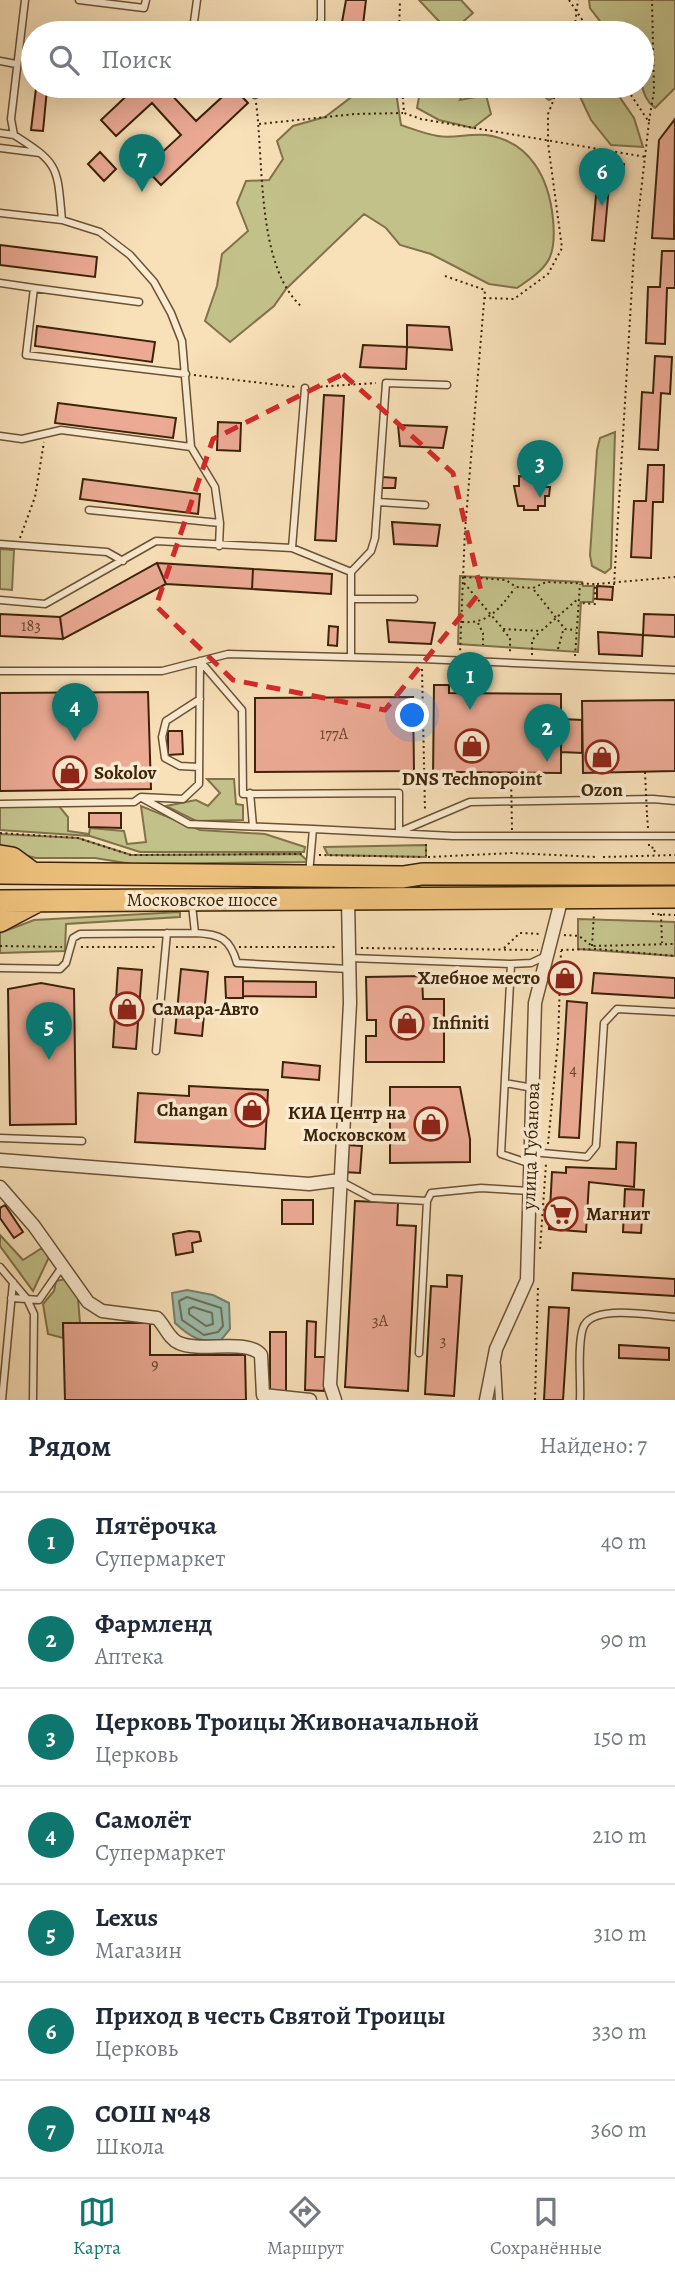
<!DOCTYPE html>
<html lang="ru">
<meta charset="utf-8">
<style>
:root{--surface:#fff;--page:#f2f2f3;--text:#1f2937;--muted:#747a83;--line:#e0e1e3;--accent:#0f766e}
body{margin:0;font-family:Alegreya,serif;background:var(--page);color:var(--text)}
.you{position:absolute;left:413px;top:716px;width:24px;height:24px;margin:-18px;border:5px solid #fff;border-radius:50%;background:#1a73e8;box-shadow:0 0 0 10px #1a73e833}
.badge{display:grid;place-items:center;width:46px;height:46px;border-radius:50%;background:var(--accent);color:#fff;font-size:23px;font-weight:700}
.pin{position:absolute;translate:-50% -58px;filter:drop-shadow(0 2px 4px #0008)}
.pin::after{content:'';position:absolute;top:37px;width:24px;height:21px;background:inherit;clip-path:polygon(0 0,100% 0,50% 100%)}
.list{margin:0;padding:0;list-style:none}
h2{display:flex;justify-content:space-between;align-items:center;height:91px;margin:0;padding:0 28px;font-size:30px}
h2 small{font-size:23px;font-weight:400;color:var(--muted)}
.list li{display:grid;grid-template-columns:46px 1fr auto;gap:21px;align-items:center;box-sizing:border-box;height:98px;padding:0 28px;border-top:2px solid var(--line)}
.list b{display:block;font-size:26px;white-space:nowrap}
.list p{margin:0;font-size:23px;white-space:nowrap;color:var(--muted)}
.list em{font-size:23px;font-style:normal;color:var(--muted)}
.icon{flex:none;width:38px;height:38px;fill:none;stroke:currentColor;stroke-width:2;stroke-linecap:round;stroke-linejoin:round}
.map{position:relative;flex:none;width:675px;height:1400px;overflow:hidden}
.search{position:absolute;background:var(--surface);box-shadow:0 7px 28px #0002;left:21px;right:21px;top:21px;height:77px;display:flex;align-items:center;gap:18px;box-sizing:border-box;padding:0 24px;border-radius:38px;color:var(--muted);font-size:26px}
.sheet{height:777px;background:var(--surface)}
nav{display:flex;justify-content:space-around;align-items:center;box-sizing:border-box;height:98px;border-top:2px solid var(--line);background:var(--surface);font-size:19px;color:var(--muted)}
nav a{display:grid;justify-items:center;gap:4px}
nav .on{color:var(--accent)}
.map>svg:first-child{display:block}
.green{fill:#c3c18a;stroke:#80724a;stroke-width:2}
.water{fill:#9dbdad;stroke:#767f6b;stroke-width:2}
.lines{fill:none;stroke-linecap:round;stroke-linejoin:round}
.shore{stroke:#6c705b;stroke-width:2}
.building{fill:#ecaa95;stroke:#3c2309;stroke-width:2}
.service-casing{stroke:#6b5235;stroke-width:9}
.minor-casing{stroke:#6b5235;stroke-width:15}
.primary-casing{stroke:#3c2309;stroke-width:24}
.path{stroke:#3c2309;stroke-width:2;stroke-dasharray:2 3.5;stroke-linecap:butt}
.service{stroke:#faebd1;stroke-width:6}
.minor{stroke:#faebd1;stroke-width:12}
.primary{stroke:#ecc07c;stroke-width:21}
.path-bridge{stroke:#3c2309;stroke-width:2;stroke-dasharray:2 3.5;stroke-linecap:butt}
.marked{fill:none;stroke:#d62828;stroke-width:5;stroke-dasharray:14 9;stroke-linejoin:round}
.labels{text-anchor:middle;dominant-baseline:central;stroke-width:7;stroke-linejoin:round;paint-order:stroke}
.number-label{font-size:16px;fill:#68452c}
.poi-label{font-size:19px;font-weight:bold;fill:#3c2309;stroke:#faebd1;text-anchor:start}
.street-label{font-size:19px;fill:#3c2309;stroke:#faebd1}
</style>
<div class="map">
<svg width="675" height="1400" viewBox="0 0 675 1400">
<rect width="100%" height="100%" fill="#f8e0b8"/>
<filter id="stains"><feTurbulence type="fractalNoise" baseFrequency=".00286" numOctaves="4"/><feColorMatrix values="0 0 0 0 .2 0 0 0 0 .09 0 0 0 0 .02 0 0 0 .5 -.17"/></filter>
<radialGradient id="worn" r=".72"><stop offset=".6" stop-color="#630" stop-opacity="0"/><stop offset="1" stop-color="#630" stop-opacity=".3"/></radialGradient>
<path class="green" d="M 419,0 L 461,0 L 473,13 L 450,33 Z
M 589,0 L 675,0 L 675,88 L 655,108 C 634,93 642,58 642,33 L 609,33 L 590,8 Z
M 366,86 L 395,86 L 401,125 C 413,129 425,134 438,136 C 453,139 470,133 486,135 C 530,141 549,178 553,219 C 557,259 548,267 517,288 L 489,284 L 431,254 L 400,245 L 386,228 L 364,214 L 286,289 L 274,306 L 230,342 L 205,321 L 217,286 L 222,254 L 248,231 L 237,203 L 246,181 L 269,180 L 283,159 L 277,141 L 293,126 L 325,117 Z
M 421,86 L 467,86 L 460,100 L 486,95 L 491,114 L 473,128 L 439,120 L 417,108 Z
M 530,86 L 612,86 L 634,118 L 643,147 L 611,145 L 591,120 L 575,86 L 549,100 Z
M 615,432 L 611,568 L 605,573 L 592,566 L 590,555 L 597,450 L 600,438 Z
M 0,549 L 14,550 L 12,590 L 0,589 Z
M 460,576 L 582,582 L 583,586 L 594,586 L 593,602 L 581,602 L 578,652 L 458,644 Z
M 207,779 L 234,779 L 236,804 L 243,805 L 243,820 L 196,821 L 166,806 L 196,800 L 208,806 L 220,793 Z
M 0,806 L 59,806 L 68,817 L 68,831 L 89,834 L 90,828 L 124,831 L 127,844 L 146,842 L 141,806 L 200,830 L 265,834 L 305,847 L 304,852 L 140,852 L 90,836 L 0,830 Z
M 0,834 L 78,838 L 131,855 L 300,854 L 309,862 L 132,864 L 95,858 L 36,858 L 0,849 Z
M 426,845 L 426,857 L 328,855 L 324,847 Z
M 180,912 L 180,917 L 66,924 L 65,951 L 0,953 L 0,933 L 34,920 Z
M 578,919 L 675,922 L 675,956 L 578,949 Z
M 0,1235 L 23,1260 L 42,1248 L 50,1255 L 33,1291 L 0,1246 Z
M 66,1279 L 77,1286 L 80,1323 L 63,1323 L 63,1338 L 48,1334 L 43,1304 L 54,1291 L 56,1281 Z"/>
<path class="water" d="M 187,1290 L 213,1295 L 229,1303 L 230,1329 L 221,1340 C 200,1343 190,1337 175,1323 L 172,1293 Z"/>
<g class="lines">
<path class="shore" d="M 187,1297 L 221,1308 L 223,1326 L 218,1332 L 204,1335 L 182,1320 L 179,1301 Z
M 193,1307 L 212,1313 L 213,1324 L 206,1326 L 189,1314 L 189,1309 Z"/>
</g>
<path class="building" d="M 346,0 L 366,0 L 362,33 L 340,33 Z
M 137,86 L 170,86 L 166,89 L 196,121 L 233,87 L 248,103 L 161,185 L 145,168 L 181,135 L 152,103 L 116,136 L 101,120 Z
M 36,88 L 47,89 L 43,131 L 31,130 Z
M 675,119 L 674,239 L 652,238 L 659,140 Z
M 100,152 L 116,169 L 104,181 L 88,164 Z
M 596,159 L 624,164 L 621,180 L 593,176 Z
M 597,185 L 609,186 L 604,241 L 592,240 Z
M 0,245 L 97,257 L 95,277 L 0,265 Z
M 662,251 L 675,251 L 675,288 L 667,288 L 665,344 L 646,343 L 648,287 L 660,287 Z
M 407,325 L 449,327 L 452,350 L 407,347 Z
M 37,326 L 155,342 L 152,362 L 35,346 Z
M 363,345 L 407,347 L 406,369 L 360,367 Z
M 655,356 L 672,357 L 670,394 L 661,393 L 658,450 L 639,449 L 642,392 L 653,393 Z
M 324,395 L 344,396 L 336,541 L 315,540 Z
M 58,403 L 176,418 L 173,438 L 55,423 Z
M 218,422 L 241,423 L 240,451 L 217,450 Z
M 398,425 L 447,427 L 443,448 L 400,446 Z
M 648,465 L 664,465 L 663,502 L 653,502 L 651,558 L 631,557 L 634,501 L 646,501 Z
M 532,473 L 545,477 L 544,487 L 550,487 L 549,496 L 545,496 L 545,506 L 538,506 L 538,510 L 524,510 L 524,506 L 518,506 L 514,486 L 519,486 L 519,476 L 528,477 Z
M 382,477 L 396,478 L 395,488 L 382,488 Z
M 83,479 L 200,494 L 198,514 L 80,499 Z
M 392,522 L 440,525 L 437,546 L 394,544 Z
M 157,563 L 166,584 L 63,639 L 60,617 Z
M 157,563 L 253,569 L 252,589 L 166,584 Z
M 253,569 L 332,574 L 331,594 L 252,589 Z
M 597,586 L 613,587 L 612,600 L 597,599 Z
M 0,614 L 60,617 L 63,639 L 0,636 Z
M 644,614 L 675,615 L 675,637 L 643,635 Z
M 387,620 L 435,623 L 431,644 L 389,642 Z
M 329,626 L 338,627 L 337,646 L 328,645 Z
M 598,632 L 643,635 L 642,656 L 599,654 Z
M 434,685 L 449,685 L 449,693 L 561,694 L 561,773 L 450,772 L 450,779 L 433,779 Z
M 148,692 L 151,789 L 0,791 L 0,693 Z
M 413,697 L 414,771 L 255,772 L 255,698 Z
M 675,700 L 675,771 L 583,773 L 582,701 Z
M 561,719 L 582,720 L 582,753 L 561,752 Z
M 168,731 L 182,731 L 183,754 L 168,755 Z
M 89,813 L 121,813 L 121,828 L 89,827 Z
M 118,968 L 142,970 L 136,1049 L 113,1047 Z
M 181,969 L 208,972 L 202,1036 L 175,1033 Z
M 594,973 L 675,978 L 675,998 L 592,993 Z
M 422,976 L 423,999 L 444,999 L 444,1062 L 366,1062 L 366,1036 L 376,1036 L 376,1020 L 367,1020 L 366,977 Z
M 225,977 L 243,977 L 243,998 L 226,998 Z
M 243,981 L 316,982 L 316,997 L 243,996 Z
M 41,983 L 74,989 L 76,1124 L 10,1125 L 8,989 Z
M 567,1001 L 587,1003 L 579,1138 L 559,1137 Z
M 283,1062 L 320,1066 L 319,1080 L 282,1077 Z
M 189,1086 L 268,1090 L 265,1149 L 135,1142 L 138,1093 L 189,1096 Z
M 390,1087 L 460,1087 L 470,1139 L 470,1162 L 390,1163 Z
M 617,1142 L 636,1143 L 634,1187 L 589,1182 L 586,1232 L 549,1229 L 552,1172 L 566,1173 L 566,1167 L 616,1169 Z
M 346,1145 L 362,1146 L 360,1173 L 344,1172 Z
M 625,1189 L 644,1190 L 641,1233 L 623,1232 Z
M 282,1200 L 313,1200 L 313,1224 L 282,1224 Z
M 355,1201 L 398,1203 L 397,1225 L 416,1226 L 408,1391 L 345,1387 Z
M 5,1205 L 23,1232 L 14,1238 L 0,1218 L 0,1208 Z
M 189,1231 L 199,1232 L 201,1241 L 192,1243 L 193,1252 L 176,1255 L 173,1234 Z
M 573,1273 L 675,1279 L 675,1296 L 572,1290 Z
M 447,1275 L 462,1276 L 454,1396 L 425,1394 L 431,1286 L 447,1287 Z
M 549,1307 L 569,1308 L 563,1400 L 544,1400 Z
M 307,1321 L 316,1322 L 315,1357 L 325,1357 L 324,1391 L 305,1390 Z
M 63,1323 L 150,1323 L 150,1355 L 245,1355 L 246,1400 L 65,1400 Z
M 270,1332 L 286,1332 L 286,1392 L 270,1392 Z
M 619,1345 L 669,1348 L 669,1360 L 619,1358 Z"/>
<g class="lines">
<defs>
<path id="service" d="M 25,0 L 11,119 L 14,135 C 60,164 57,167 62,220 L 100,232 L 130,255 L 154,282 L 171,313 L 182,341 L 191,447 L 215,487 L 220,523 L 219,546
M 79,0 L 144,8 L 146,0
M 197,33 L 193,29 L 197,0
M 313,33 L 321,20 L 321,0
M 0,61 L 16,64
M 247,86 L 255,95 L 260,86
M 0,133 L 14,135
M 0,148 L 40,153
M 0,213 L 62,220
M 0,283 L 34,288 L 26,355 L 186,374
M 34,288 L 139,302
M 0,436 L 22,439 L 61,430 L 191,447
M 378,502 L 425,505
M 89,510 L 220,523
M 0,544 L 107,552 L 123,561
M 292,548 L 305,388
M 351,599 L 414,599
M 0,600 L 45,604 L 156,541 L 292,548 L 351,572
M 351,657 L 351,572 L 371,551 L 375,538 L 386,383 L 447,385
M 200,661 L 242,710 L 243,794 L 399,793 L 399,832 L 470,802 L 653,799 L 675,801
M 0,671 L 162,671 L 228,654 L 422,659 L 675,670
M 199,767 L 180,766 L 165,758 L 162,737 L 166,721 L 200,699
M 250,793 L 253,826
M 142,798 L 189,824 L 313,829
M 0,804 L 134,802 L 141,797 L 183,799 L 199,784 L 200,661
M 309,874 L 313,829 L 453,836 L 675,836
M 192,905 L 195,933 C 220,934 230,938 237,963 L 349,969
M 350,958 L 511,964 L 531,963 L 546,956
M 511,964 L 501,1154 L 531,1164
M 0,968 L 60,969 L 66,963 L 73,938 L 80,934 L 195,933
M 156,1051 L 167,933
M 505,1083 L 533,1088
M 0,1138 L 82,1141
M 531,1152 L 587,1157 L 596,1146 L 604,1023 L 617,1009 L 675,1012
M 340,1181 L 372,1198 L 427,1201 L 419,1353
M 427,1201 L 431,1193 L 481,1188 L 530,1191
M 0,1267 L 27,1299 L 11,1298
M 497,1365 L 499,1400
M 2,1400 L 13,1282
M 33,1400 L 34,1314 L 27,1299 L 39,1300 L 62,1267
M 580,1400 C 581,1380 577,1346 583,1328 C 591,1303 654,1316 675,1317"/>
<path id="minor" d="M 0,1160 L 309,1184 L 340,1180
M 0,1187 L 34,1226 L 88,1302 L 102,1311 L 157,1318 C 165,1326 169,1339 179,1343 C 200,1353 248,1338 261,1355 L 263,1395 L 310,1400
M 335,1400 L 330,1385 L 350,1003 L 348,899
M 486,1400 L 496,1349 L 527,1280 L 535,1003 L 562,897"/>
<path id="primary" d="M 0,856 L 12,858 L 31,872
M 0,873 L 403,877 L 422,874 L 675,874
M 0,901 L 675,897
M 0,921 L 38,901"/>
</defs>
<use href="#service" class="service-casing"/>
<use href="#minor" class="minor-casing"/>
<use href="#primary" class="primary-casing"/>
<path class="path" d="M 569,0 L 591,33
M 399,33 L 400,0
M 574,33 L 578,0
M 402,86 L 404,113 L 421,119 L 646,157
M 256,103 C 264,160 256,267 302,307
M 649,121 L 654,91 L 652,0
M 259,124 L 355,114 L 403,113
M 445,276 L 485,290 L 465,530 L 460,652
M 484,298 L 514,299 L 548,274 L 562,248 L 548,143 L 548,114 L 559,86
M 194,375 L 296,387
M 315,387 L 376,383
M 20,538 L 35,497 L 44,442
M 464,577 L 506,580 L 516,587 L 533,588 L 546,582 L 595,584 L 595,604 L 579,603
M 464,583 L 503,629 L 541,631 L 579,598
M 597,584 L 675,577
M 614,585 L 634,252 L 649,122 L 625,86
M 534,590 L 565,629 L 576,630
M 462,622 C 489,624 500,608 515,588
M 478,623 L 483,633 L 483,645
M 503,630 L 510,638 L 510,653
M 558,649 L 563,631
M 532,655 L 532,640 L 540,632
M 575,656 L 580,584
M 422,669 L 425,811
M 647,815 L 648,828
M 0,833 L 78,838 L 131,855 L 303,854
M 426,844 L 426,856
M 649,844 L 649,847 L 655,848 L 654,854
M 319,855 L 422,857
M 428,857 L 513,853 L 597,857
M 603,857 L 675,855
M 652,914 L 675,915
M 661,914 L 662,943
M 564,935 L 579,936 L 592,946 L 675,944
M 0,946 L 62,947
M 592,946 L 594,913
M 81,947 L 156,947
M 176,947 L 219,947
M 239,947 L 338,947
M 361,948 L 538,950
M 504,948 L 520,933 L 541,934
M 561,950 L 596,949 L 675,956
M 548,1144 L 558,1041 L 561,951
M 540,1249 L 546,1164
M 535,1400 L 538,1286"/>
<use href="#service" class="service"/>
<use href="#minor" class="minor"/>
<use href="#primary" class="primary"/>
<path class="path-bridge" d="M 645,772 L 647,815
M 511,773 L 512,830"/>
</g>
<path class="marked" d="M 343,374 L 453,473 L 481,591 L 385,710 L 233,680 L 156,606 L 213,439 Z"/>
<defs>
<symbol id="shop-ring" viewBox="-11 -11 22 22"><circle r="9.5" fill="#faebd1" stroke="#8f2418" stroke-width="1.5"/><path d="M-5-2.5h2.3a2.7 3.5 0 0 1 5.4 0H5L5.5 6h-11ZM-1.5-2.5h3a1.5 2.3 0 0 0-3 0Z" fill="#8f2418"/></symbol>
<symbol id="supermarket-ring" viewBox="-11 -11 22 22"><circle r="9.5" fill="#faebd1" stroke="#8f2418" stroke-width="1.5"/><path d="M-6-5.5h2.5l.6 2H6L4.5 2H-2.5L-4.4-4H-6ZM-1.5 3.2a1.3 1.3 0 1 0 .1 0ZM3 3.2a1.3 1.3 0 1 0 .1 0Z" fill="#8f2418"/></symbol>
</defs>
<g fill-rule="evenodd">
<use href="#shop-ring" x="453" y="727" width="38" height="38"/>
<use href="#shop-ring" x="583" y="738" width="38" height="38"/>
<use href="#shop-ring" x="51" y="754" width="38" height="38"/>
<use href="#shop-ring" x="546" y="959" width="38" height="38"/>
<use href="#shop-ring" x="108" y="990" width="38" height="38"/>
<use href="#shop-ring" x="388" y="1004" width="38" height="38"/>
<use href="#shop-ring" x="233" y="1091" width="38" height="38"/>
<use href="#shop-ring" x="412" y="1105" width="38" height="38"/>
<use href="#supermarket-ring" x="542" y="1195" width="38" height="38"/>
</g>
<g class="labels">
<g class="number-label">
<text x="31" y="626">183</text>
<text x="334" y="734">177А</text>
<text x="573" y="1070">4</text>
<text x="380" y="1321">3А</text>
<text x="443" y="1341">3</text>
<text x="155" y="1365">9</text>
</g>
<g class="poi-label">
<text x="94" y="773">Sokolov</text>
<text x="472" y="779" text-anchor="middle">DNS Technopoint</text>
<text x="602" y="790" text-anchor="middle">Ozon</text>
<text x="540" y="978" text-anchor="end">Хлебное место</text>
<text x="152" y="1009">Самара-Авто</text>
<text x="432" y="1023">Infiniti</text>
<text x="228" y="1110" text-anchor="end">Changan</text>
<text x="406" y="1113" text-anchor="end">КИА Центр на<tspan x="406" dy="22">Московском</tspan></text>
<text x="586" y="1214">Магнит</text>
</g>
<g class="street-label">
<text x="202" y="900">Московское шоссе</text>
<text transform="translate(531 1146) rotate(-88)">улица Губанова</text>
</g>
</g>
<rect width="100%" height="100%" filter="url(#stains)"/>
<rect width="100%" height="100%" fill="url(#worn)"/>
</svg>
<div class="you"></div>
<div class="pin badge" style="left:470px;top:710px">1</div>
<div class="pin badge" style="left:547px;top:762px">2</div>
<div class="pin badge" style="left:540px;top:498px">3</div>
<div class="pin badge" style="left:75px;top:741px">4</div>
<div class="pin badge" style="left:49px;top:1060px">5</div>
<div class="pin badge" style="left:602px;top:206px">6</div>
<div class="pin badge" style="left:142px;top:192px">7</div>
<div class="search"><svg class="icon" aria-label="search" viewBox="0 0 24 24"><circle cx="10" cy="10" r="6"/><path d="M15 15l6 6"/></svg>Поиск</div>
</div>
<section class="sheet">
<h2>Рядом<small>Найдено: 7</small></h2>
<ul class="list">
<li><span class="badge">1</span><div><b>Пятёрочка</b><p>Супермаркет</p></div><em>40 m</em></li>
<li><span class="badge">2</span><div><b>Фармленд</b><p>Аптека</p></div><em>90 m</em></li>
<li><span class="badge">3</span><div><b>Церковь Троицы Живоначальной</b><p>Церковь</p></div><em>150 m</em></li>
<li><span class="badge">4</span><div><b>Самолёт</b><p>Супермаркет</p></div><em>210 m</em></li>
<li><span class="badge">5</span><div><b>Lexus</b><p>Магазин</p></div><em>310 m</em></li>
<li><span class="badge">6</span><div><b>Приход в честь Святой Троицы</b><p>Церковь</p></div><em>330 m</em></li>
<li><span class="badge">7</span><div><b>СОШ №48</b><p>Школа</p></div><em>360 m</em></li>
</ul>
</section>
<nav>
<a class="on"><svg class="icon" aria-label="map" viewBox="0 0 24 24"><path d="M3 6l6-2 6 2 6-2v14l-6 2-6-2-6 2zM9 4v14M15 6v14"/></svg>Карта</a>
<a><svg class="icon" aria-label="directions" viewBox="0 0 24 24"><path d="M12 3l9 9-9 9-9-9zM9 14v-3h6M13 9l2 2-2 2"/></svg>Маршрут</a>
<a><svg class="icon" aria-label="saved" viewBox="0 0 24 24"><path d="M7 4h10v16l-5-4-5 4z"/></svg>Сохранённые</a>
</nav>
